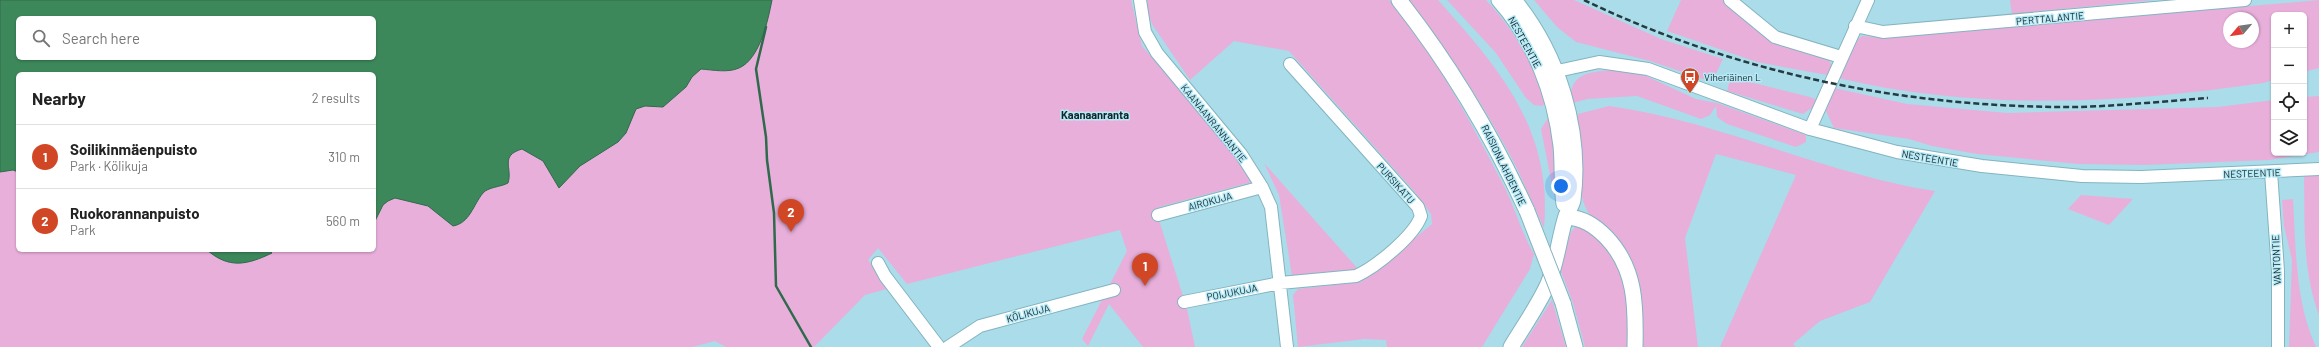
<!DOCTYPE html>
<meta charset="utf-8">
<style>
:root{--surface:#fff;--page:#f6f6f6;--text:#222;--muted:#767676;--line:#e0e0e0;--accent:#d14725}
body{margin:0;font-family:Barlow,sans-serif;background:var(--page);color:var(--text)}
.controls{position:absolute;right:12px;top:12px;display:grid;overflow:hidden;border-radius:6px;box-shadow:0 1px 3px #0004}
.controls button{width:36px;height:36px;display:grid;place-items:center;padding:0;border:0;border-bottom:1px solid var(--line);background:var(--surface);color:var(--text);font:20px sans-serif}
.compass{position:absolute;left:2223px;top:12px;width:36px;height:36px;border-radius:50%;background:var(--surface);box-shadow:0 1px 3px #0004;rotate:241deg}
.you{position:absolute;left:1561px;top:186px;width:14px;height:14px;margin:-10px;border:3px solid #fff;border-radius:50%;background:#1a73e8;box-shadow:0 0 0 6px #1a73e833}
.badge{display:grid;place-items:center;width:26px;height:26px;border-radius:50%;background:var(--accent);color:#fff;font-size:13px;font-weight:700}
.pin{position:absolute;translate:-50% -33px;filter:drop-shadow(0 1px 2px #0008)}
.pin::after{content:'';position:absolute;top:21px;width:14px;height:12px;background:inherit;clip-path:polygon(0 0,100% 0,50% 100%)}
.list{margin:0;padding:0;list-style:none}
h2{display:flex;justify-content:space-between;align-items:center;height:52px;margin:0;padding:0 16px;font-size:17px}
h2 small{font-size:13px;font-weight:400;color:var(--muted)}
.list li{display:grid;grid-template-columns:26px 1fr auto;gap:12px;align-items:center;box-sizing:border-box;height:64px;padding:0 16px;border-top:1px solid var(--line)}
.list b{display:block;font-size:15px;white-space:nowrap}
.list p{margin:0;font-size:13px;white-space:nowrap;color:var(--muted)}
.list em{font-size:13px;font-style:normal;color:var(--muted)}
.icon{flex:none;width:22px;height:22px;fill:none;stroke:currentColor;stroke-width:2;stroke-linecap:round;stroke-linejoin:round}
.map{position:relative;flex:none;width:2319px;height:347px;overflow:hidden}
.search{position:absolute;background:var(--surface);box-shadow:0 1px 3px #0004;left:16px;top:16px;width:360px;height:44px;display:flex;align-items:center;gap:10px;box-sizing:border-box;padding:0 14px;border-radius:6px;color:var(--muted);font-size:15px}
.panel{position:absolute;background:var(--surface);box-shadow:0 1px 3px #0004;left:16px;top:72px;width:360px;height:180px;border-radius:6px}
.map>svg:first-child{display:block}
.green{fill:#e8afdb;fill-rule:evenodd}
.water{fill:#3d885b;stroke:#306a4c;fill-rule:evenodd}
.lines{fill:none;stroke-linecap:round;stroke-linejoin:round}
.stream{stroke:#306a4c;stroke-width:2.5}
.minor-casing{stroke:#83b4c0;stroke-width:14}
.major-casing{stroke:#83b4c0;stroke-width:17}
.minor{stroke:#fff;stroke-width:12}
.major{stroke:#fff;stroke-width:15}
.rail{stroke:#243b41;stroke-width:2.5;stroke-dasharray:6 3;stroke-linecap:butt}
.major-bridge-casing{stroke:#83b4c0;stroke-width:17;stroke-linecap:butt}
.major-bridge{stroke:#fff;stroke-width:15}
.labels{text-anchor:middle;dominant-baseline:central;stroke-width:3;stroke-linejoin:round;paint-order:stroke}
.street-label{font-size:10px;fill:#12252a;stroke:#b7eaf6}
.poi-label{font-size:10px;fill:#12252a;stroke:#b7eaf6;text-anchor:start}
.neighbourhood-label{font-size:11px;font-weight:bold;fill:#12252a;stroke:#b7eaf6}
</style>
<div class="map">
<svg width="2319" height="347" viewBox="0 0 2319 347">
<rect width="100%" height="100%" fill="#abdce9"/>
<path class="green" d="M 0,0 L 1131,0 L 1142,46 L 1233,152 L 1252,182 L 1159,207 L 1159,220 L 1187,309 L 1195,347 L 1143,347 L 1109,304 L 1088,346 L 1082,339 L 1127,251 L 1120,230 L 907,284 L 878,248 L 868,260 L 890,288 L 865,295 L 814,347 L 726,347 L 715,341 L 692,347 L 0,347 ZM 18,18 L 374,18 L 374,58 L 18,58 ZM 18,74 L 374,74 L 374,250 L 18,250 Z
M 1144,0 L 1389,0 C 1437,57 1472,124 1506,190 C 1516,211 1522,234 1534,254 L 1530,269 L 1482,347 L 1387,347 L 1386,340 L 1364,339 L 1298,347 L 1293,295 L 1298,289 L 1361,282 L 1432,224 L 1431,214 L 1414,191 L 1289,51 L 1234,41 L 1190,80 L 1152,24 Z
M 1409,0 L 1438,0 C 1499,68 1553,130 1544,228 C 1532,203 1522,177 1509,153 C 1480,99 1446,48 1409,0 Z
M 1447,0 L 1486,0 C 1514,30 1533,62 1545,101 L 1543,106 L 1534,105 L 1526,98 L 1496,53 Z
M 1534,0 L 1574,0 L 1661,39 L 1723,59 L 1712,82 L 1650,61 L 1576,42 L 1557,27 Z
M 1681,0 L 1725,0 L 1769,37 L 1827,57 L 1832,66 L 1827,75 L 1757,62 L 1667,31 Z
M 2010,0 L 2154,0 L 2012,14 Z
M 2319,0 L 2319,68 L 2304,72 L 2304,15 L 2274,15 L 2274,80 L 2263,83 C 2122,104 1977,111 1838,78 L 1853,43 L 1862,36 L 1883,38 ZM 2229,18 L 2253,18 L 2253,42 L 2229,42 Z
M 1616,70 L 1644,75 L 1696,99 L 1717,103 L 1806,135 L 1806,142 L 1796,147 L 1727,124 L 1717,117 L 1716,106 L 1710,115 L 1701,119 L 1637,96 L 1587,99 L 1570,104 C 1569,72 1589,72 1616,70 Z
M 1734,78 L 1810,97 L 1815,99 L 1816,105 L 1803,114 L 1727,91 L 1730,80 Z
M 1834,88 L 1907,104 L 2007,113 L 2218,107 L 2274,100 L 2274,153 L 2304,153 L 2304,97 L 2319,96 L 2319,152 L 2269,160 L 2144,165 L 2079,164 L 1977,154 L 1932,146 L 1909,139 L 1834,128 L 1826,111 Z
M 1609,106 C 1720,121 1824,174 1935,191 L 1870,302 L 1820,321 L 1793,344 L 1796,347 L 1720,347 L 1796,175 L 1716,154 L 1685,238 L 1698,347 L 1642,347 L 1642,321 L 1598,222 C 1593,218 1588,214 1586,208 C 1576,188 1577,137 1578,114 Z
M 1550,115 C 1555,142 1558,168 1554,195 L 1541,129 Z
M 1264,163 L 1358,269 L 1292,276 L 1279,195 Z
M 2319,175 L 2319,315 C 2302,270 2305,223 2304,176 Z
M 2081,195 L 2133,199 L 2109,225 L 2068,209 Z
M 2293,199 C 2296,249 2295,301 2316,347 L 2289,347 L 2292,260 L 2284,226 L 2282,200 Z
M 1580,224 L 1609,246 L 1627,279 L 1631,347 L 1585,347 L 1573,303 L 1560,269 L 1571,232 L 1577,225 Z
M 1552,300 L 1566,347 L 1522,347 Z"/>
<path class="water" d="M 0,0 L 772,0 C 768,20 760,59 739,68 C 728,73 713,70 701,69 L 692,77 L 686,87 L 663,107 L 645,106 L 636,109 L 626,133 L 618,142 L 580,166 L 559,188 L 543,161 L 522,149 C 499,156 513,168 508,183 C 501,187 488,187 483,193 C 473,205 470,223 453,226 L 428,206 L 395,198 L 388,201 L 383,205 L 374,223 L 374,74 L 18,74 L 18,172 L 13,170 L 0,172 ZM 18,18 L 374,18 L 374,58 L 18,58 Z
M 207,250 L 268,250 L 272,253 C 247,265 229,269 207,250 Z"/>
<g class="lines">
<path class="stream" d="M 766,27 L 756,69 L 766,137 L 767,160 L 774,213 L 776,286 L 811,347"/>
<defs>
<path id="minor" d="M 1140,0 L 1145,32 L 1157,53 L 1241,154 L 1262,187 L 1271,207 L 1287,347
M 1730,0 L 1775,37 L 1841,57
M 1855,26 L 1883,32 L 2245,0
M 1548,73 L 1599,62 L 1648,69 L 1810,129 L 1897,152 L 1982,166 L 2082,176 L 2141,177 L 2319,169
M 1810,129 L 1868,0
M 2271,172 L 2278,271 L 2278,347
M 1158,215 L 1262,187
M 878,263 L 885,276 L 939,347
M 1184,302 L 1280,283 L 1356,276 C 1376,267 1414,236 1421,216 L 1418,207 L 1290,64
M 948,347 L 980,326 L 1114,290"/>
<path id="major" d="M 1399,0 C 1451,66 1492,135 1527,211
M 1499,0 C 1534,39 1555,94 1561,146 C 1563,165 1561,185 1564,204
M 1566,217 C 1583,218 1594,225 1606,237 C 1636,268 1636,306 1635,347
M 1563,303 L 1575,347
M 1511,347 C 1523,327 1538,306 1548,284 C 1557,262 1559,238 1566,216 C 1568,211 1572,205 1573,200 C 1582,130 1558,54 1514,0"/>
</defs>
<use href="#minor" class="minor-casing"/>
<use href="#major" class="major-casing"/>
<use href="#minor" class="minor"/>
<use href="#major" class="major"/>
<path class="rail" d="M 1584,0 C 1738,74 1906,108 2077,107 C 2120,106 2165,101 2208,98"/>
<defs>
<path id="major-bridge" d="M 1527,211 L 1563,303"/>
</defs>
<use href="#major-bridge" class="major-bridge-casing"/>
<use href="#major-bridge" class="major-bridge"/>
</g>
<defs>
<symbol id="bus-pin" viewBox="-11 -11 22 30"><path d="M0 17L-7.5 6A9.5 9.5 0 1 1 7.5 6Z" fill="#d14725" stroke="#b7eaf6"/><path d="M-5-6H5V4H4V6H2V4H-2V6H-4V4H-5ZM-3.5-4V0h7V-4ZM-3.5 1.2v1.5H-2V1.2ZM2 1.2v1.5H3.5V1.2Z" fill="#fff"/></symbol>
</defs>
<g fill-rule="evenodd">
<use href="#bus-pin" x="1679" y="66" width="22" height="30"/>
</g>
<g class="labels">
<g class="street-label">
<text transform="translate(2050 18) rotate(-5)">PERTTALANTIE</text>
<text transform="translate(1525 42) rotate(61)">NESTEENTIE</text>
<text transform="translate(1214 123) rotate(51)">KAANAANRANNANTIE</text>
<text transform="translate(1930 158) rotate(10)">NESTEENTIE</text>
<text transform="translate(1504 165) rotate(64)">RAISIONLAHDENTIE</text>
<text transform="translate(2252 173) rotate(-2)">NESTEENTIE</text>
<text transform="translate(1396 183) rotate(48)">PURSIKATU</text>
<text transform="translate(1210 201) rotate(-15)">AIROKUJA</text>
<text transform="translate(2276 260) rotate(-92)">VANTONTIE</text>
<text transform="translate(1232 292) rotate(-11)">POIJUKUJA</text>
<text transform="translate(1028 313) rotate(-15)">KÖLIKUJA</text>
</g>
<g class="poi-label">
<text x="1704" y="77">Viheriäinen L</text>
</g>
<g class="neighbourhood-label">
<text x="1095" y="114">Kaanaanranta</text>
</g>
</g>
</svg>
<div class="controls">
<button>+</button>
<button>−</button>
<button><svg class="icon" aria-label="locate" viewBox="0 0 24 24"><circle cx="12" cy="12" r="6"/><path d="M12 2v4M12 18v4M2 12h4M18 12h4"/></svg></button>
<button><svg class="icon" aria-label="layers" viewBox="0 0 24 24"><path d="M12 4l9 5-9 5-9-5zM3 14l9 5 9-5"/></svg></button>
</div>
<svg class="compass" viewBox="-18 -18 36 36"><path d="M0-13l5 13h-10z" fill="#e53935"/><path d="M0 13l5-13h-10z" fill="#767676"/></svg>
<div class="you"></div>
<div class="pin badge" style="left:1145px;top:286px">1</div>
<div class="pin badge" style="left:791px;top:232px">2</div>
<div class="search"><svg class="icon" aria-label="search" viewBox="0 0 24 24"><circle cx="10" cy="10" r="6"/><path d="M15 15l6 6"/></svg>Search here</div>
<section class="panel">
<h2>Nearby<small>2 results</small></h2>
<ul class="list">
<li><span class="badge">1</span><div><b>Soilikinmäenpuisto</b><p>Park · Kölikuja</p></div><em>310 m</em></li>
<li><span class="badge">2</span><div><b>Ruokorannanpuisto</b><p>Park</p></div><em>560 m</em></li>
</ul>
</section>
</div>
